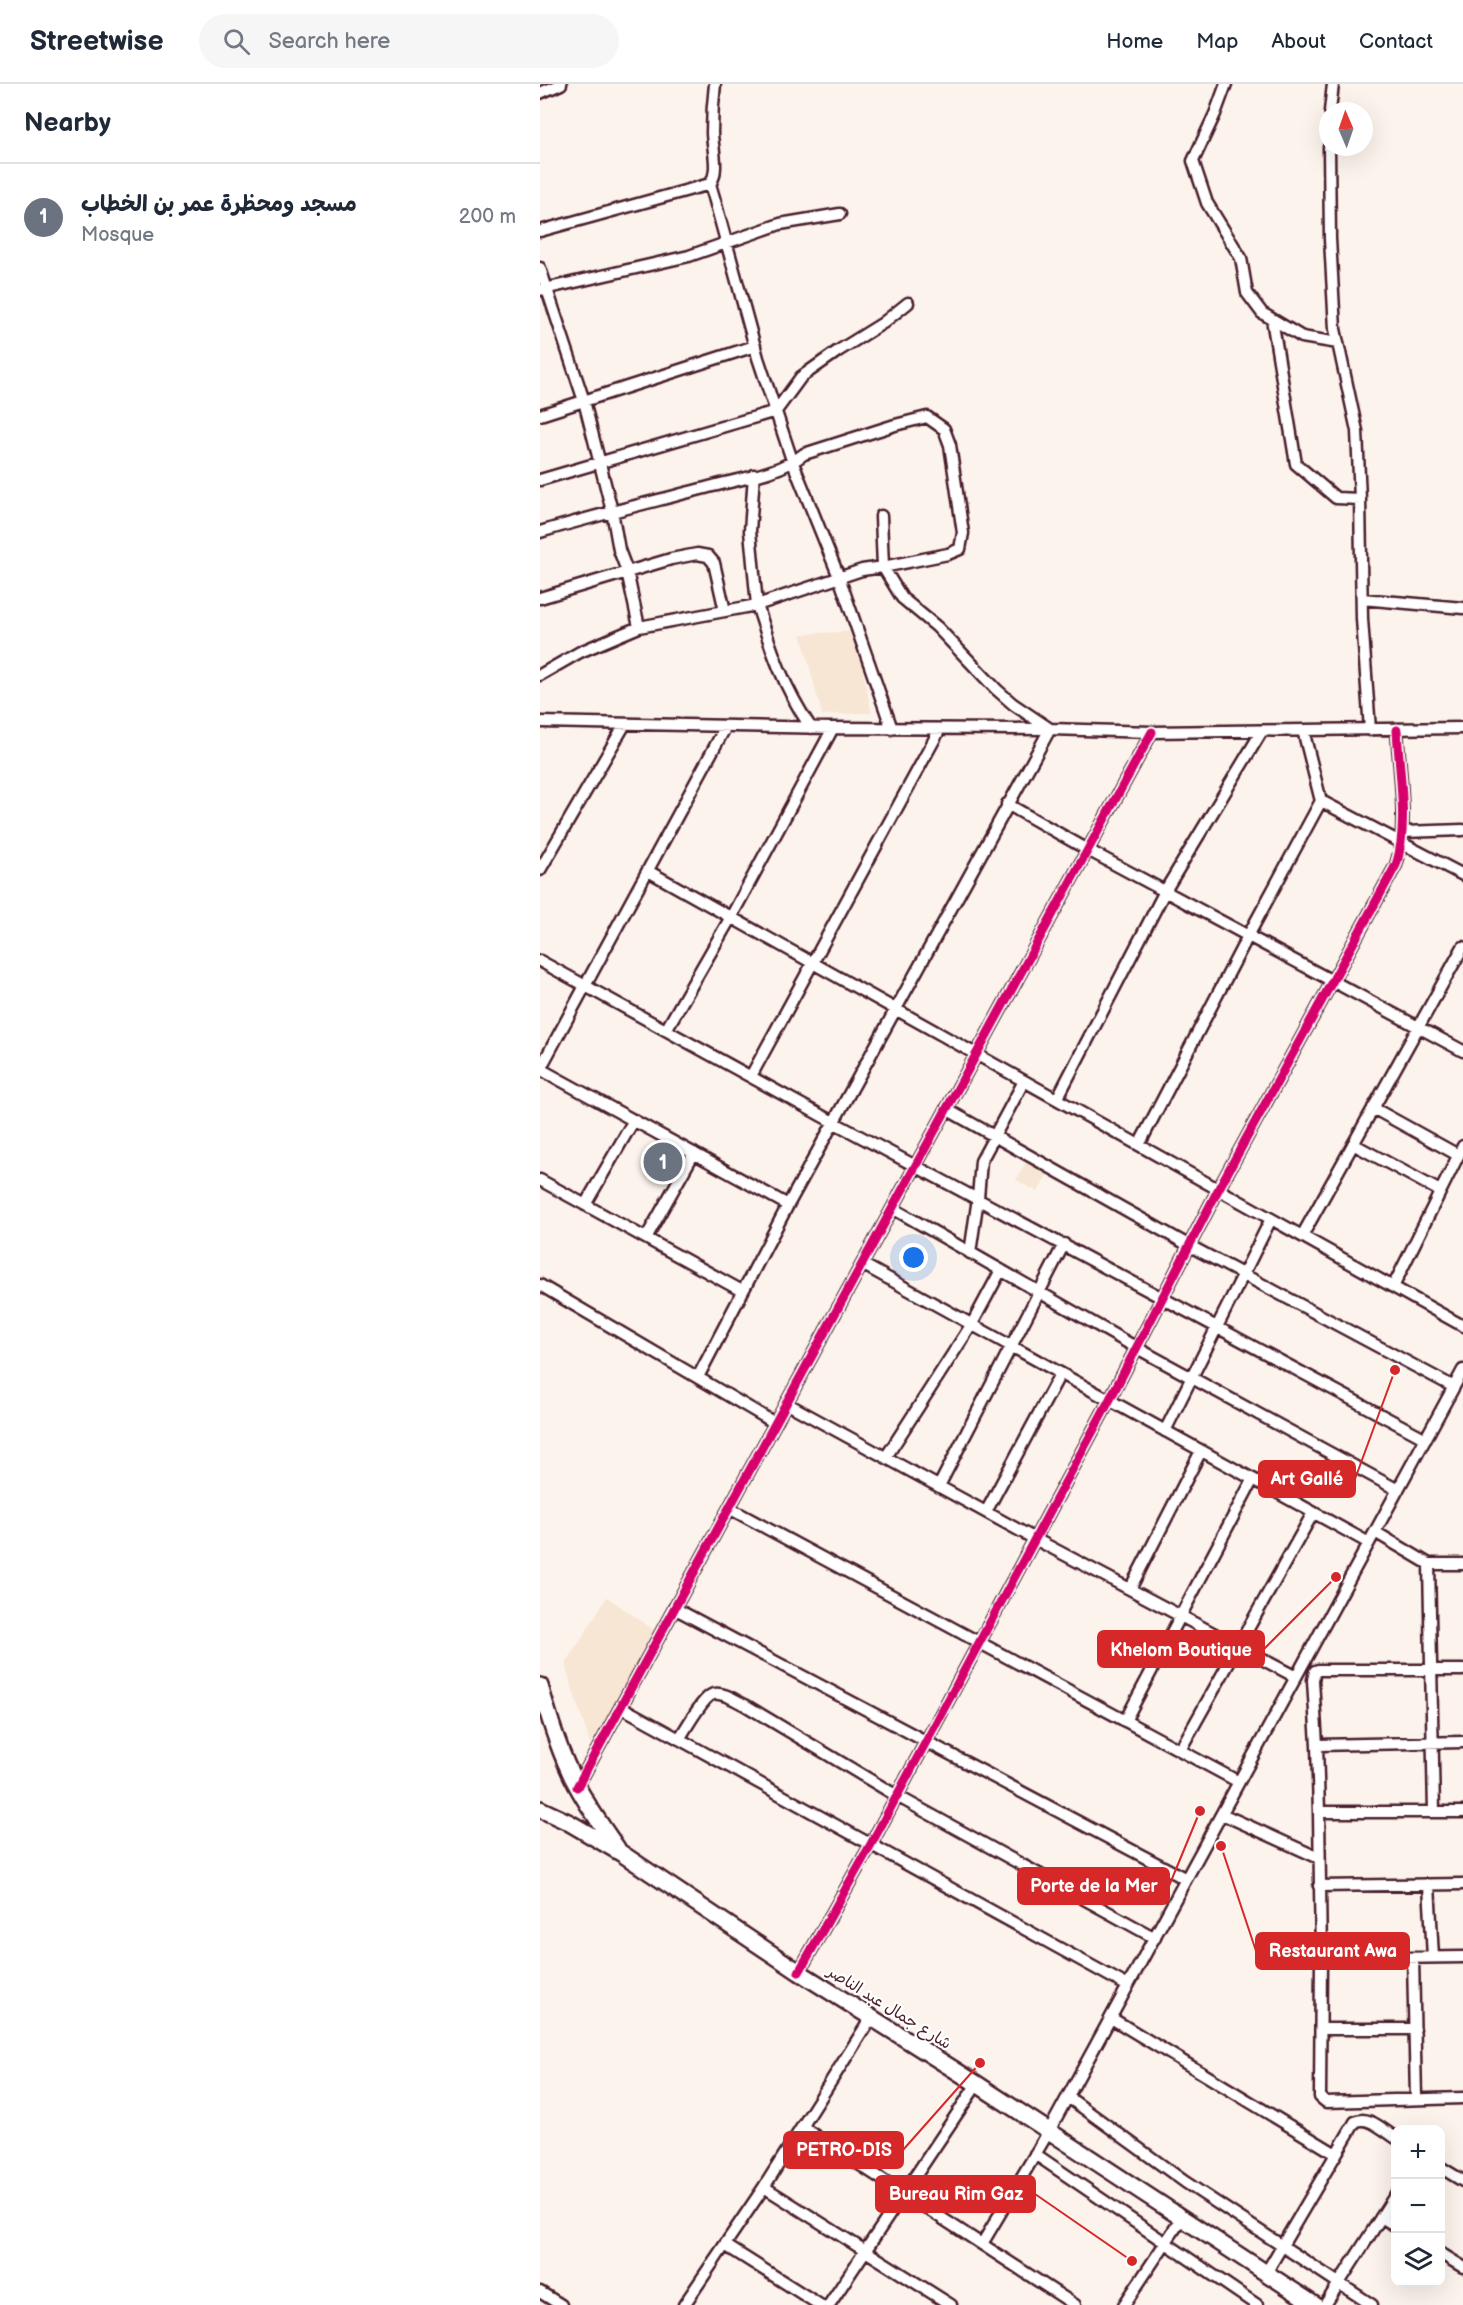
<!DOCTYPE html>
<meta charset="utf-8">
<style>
:root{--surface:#fff;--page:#f6f6f7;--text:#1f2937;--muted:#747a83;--line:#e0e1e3;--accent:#2563eb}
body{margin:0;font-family:"Balsamiq Sans","Playpen Sans Arabic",sans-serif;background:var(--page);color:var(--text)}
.controls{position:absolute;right:18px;bottom:18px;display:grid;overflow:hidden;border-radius:12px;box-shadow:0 6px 24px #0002}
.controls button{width:54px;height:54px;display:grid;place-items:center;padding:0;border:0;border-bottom:2px solid var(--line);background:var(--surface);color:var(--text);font:30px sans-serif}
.compass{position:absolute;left:779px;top:18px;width:54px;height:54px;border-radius:50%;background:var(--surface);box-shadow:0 6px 24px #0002;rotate:358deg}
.you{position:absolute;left:374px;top:1174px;width:21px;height:21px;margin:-15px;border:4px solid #fff;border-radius:50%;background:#1a73e8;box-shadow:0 0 0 9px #1a73e833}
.badge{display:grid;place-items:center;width:39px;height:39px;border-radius:50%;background:var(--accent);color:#fff;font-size:20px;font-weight:700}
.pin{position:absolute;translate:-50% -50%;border:3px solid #fff;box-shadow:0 2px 6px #0006}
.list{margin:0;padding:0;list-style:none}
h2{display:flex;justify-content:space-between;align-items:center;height:78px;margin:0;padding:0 24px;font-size:26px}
h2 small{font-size:20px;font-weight:400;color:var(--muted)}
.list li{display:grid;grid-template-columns:39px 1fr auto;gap:18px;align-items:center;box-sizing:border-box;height:108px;padding:0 24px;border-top:2px solid var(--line)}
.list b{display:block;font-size:22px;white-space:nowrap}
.list p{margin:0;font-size:20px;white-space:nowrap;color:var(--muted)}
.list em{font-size:20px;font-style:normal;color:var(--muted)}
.icon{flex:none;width:33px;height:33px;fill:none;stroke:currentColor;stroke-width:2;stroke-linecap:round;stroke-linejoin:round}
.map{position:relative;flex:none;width:923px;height:2221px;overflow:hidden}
header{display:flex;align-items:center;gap:36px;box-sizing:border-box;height:84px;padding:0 30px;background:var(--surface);border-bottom:2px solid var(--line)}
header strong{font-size:28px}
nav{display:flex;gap:33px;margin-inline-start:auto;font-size:21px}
.search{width:420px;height:54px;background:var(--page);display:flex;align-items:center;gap:15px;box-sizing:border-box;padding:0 21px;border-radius:33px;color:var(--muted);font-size:22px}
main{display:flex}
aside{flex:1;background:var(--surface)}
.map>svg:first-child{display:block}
.built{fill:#f8e6d5}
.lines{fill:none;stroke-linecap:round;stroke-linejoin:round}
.minor-casing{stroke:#4a1f2b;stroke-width:15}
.secondary-casing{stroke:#4a1f2b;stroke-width:20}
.minor{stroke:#fff;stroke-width:10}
.secondary{stroke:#fff;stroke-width:15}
.cycleway-casing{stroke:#fff;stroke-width:13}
.cycleway{stroke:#d6006c;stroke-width:9}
.labels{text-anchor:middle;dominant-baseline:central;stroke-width:4.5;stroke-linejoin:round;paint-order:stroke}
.street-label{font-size:16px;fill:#4a1f2b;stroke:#fff}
.leader{fill:none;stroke:#d62828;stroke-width:2}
.callout-dot{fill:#d62828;stroke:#fff;stroke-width:2}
.callout{fill:#d62828;stroke:#d62828;stroke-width:2}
.callout-label{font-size:18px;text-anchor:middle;font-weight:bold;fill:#fff}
</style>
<header>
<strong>Streetwise</strong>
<div class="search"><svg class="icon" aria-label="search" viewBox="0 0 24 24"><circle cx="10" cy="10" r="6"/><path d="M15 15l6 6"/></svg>Search here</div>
<nav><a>Home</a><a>Map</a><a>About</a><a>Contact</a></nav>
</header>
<main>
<aside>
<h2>Nearby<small></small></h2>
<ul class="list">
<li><span class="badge" style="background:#6b7280">1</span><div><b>مسجد ومحظرة عمر بن الخطاب</b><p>Mosque</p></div><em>200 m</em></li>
</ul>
</aside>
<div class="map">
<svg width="923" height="2221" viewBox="0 0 923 2221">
<rect width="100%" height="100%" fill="#fcf4ec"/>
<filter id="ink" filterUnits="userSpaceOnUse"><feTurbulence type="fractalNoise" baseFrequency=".0167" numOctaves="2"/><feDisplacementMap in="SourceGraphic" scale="12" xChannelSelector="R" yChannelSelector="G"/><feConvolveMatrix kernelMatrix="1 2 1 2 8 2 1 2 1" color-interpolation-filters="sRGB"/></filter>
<g filter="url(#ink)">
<path class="built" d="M 314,547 L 332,629 L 282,631 L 261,550 Z
M 486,1078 L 508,1089 L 498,1108 L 476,1096 Z
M 67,1513 L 120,1550 L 50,1660 L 25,1581 Z"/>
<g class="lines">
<defs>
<path id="minor" d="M 175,0 C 173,16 172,32 172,48 C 172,63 180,87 170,100 L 175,117 L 218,274 L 253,379 L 299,493 L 352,645
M 686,0 L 675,30 L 653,77 L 667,119 L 701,174 L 707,209 L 722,229 L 762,253 L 798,259
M 0,9 L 21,0
M 790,27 L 793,0
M 789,63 L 790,155 L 795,245 L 817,347 L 820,415 L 822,535 L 830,646
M 0,147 L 170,100
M 0,184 L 44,317 L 72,427 L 79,466 L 87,487 L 99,543 L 217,521 C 232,568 243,602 271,644
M 0,206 L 149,172 L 240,140 L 300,130
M 732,235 L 756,380 L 796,414 L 820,415
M 0,331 L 215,262
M 214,391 L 210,447 L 217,521 L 322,486 L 343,483 L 362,514 L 397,543 L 456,605 L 473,620 L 510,645
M 0,396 L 236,327 L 261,293 L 298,267 L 343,239 L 368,219
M 0,448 C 56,431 112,418 169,403 C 199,395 239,390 264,370 L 355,341 L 387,333 L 404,345 L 410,361 L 423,449 L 420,465 L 408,470 L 343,483 L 341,432
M 0,514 L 131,475 L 157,470 L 168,472 L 174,479 L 185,527
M 822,515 L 923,524
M 0,591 L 40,568 L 99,543
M 0,638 L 293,644 L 510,645 L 612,648 L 923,644
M 781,717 L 923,791
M 467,720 L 548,766 L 923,967
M 863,748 L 923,746
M 0,786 L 85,640
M 108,787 L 923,1242
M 0,877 L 293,1038 L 886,1355
M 126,946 L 191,833 L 293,644
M 0,985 L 186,642
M 0,985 L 248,1121
M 211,992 L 400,645
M 517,1015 L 625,807 L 722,647
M 833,1024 L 918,1071
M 406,1025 L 650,1162 L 914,1303
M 813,1060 L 900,1107
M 599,1061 L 708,852 L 781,717 L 763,646
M 0,1096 L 202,1207
M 45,1121 L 94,1036
M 354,1125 L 597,1264 L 858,1406
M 762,1152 L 923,863
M 106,1154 L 154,1069
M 430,1169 L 438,1114 L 441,1077 L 484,997
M 322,1180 L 829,1459
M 0,1201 L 235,1339
M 853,1203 L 923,1062
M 158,1293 L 248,1121 L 510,645
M 246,1319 L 495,1455 L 756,1593
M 625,1347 L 731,1135
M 346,1373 L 432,1240 L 461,1186
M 399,1402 L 524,1160
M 189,1424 L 699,1698
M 446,1428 L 520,1290
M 835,1448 L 889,1480 L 923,1480
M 889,1480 L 894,1728
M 590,1505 L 661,1367
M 134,1524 L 646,1795
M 923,1586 L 778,1586 L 775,1587 L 773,1596 L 777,1661 L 779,1728 L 781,1875 L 780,2013 L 786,2018 L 923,2014
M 81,1623 L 588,1902
M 585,1637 L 713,1395
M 139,1655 C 145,1646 164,1611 174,1610 C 184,1608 196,1617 205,1621 L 357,1712 L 615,1854
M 777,1661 L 923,1658
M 640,1666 L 773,1429
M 37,1703 L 612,648
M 779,1728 L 923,1728
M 682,1730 L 779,1774
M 889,1801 L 893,1873
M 779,1802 L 923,1800
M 873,1874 L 876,2014
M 781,1875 L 923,1873
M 259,1888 L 330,1762 L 569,1317 L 678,1106 L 856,781 C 869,743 859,687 857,646
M 571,1934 L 796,2070
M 781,1945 L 875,1945
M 528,2013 L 645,2098 L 832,2221
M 262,2043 L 535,2221
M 495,2070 L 717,2221
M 900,2083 L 923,2097
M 224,2103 L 411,2221
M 841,2133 L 856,2142
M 442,2160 L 509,2047 L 923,1286
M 185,2161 L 280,2221
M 900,2169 L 923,2183
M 726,2189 L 815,2038 C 828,2030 844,2047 856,2054
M 0,2208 L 21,2221
M 144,2221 L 224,2103 L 331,1934
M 289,2221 L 437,2000
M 584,2221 L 642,2134
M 785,2221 L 856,2110"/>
<path id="secondary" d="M 0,1602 C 10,1636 20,1671 37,1702 C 49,1724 63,1744 77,1764
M 0,1725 L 28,1738 L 81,1769 L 259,1888 L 437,2000 L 775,2221"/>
</defs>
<use href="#minor" class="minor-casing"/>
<use href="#secondary" class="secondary-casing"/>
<use href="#minor" class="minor"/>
<use href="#secondary" class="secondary"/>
<defs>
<path id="cycleway" d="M 37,1703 L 612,648
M 259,1888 L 330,1762 L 569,1317 L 678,1106 L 856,781 C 869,743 859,687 857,646"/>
</defs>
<use href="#cycleway" class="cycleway-casing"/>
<use href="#cycleway" class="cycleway"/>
</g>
</g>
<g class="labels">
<g class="street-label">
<text transform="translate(349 1924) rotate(32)">شارع جمال عبد الناصر</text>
</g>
</g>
<path class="leader" d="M855 1286L815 1395M796 1493L724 1565M660 1727L629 1802M681 1762L716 1867M440 1979L363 2066M592 2177L495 2110"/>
<g class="callout-dot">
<circle cx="855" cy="1286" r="6"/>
<circle cx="796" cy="1493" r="6"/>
<circle cx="660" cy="1727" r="6"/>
<circle cx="681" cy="1762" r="6"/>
<circle cx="440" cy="1979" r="6"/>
<circle cx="592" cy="2177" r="6"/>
</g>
<g class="callout">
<rect x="719" y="1377" width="96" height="36" rx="6"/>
<rect x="558" y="1547" width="166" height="36" rx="6"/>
<rect x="478" y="1784" width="151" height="36" rx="6"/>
<rect x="716" y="1849" width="153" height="36" rx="6"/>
<rect x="244" y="2048" width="119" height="36" rx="6"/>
<rect x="336" y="2092" width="159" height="36" rx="6"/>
</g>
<g class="callout-label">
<text x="767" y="1401">Art Gallé</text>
<text x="641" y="1572">Khelom Boutique</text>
<text x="554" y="1808">Porte de la Mer</text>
<text x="793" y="1873">Restaurant Awa</text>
<text x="304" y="2072">PETRO-DIS</text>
<text x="416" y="2116">Bureau Rim Gaz</text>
</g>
</svg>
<div class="controls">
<button>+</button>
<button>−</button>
<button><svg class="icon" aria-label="layers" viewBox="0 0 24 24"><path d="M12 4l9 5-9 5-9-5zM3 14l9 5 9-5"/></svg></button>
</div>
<svg class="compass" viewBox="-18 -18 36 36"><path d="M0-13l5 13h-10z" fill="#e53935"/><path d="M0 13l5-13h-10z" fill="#747a83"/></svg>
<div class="you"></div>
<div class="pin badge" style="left:123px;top:1078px;background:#6b7280">1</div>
</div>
</main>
